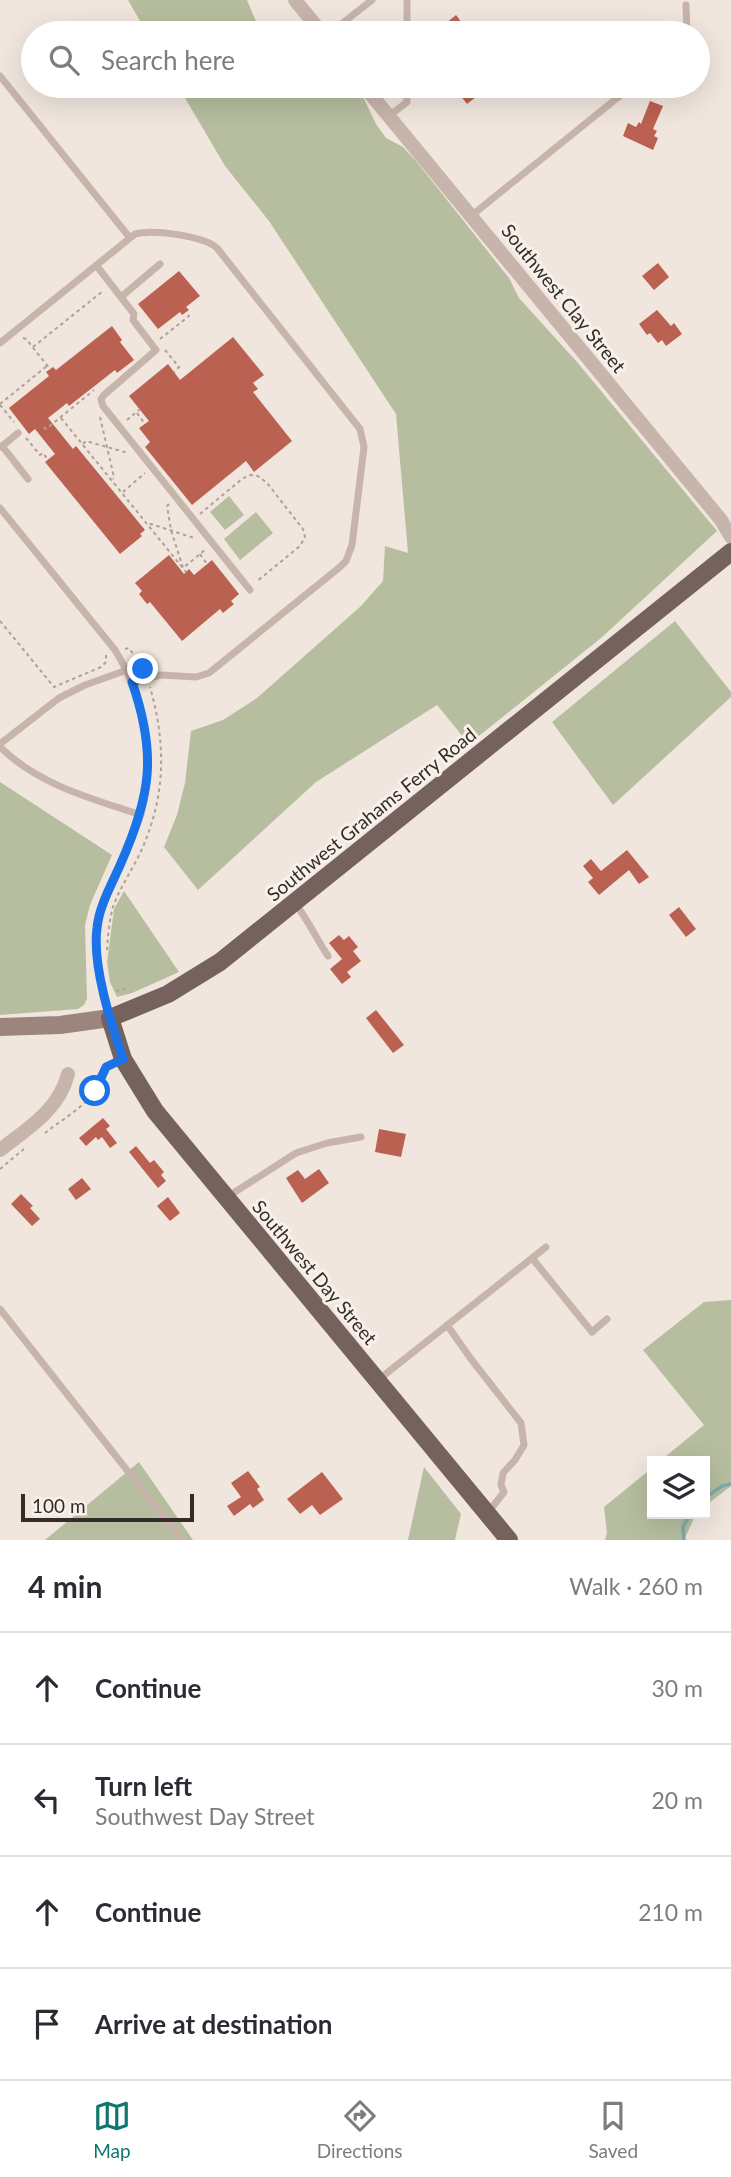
<!DOCTYPE html>
<meta charset="utf-8">
<style>
:root{--surface:#fff;--page:#f7f7f7;--text:#2b2b33;--muted:#7c7c81;--line:#e1e1e2;--accent:#0f766e}
body{margin:0;font-family:Lato,sans-serif;background:var(--page);color:var(--text)}
.controls{position:absolute;right:21px;bottom:21px;display:grid;overflow:hidden;border-radius:0px;box-shadow:0 7px 28px #0002}
.controls button{width:63px;height:63px;display:grid;place-items:center;padding:0;border:0;border-bottom:2px solid var(--line);background:var(--surface);color:var(--text);font:35px sans-serif}
.scale{position:absolute;left:21px;bottom:18px;width:173px;box-sizing:border-box;padding-left:7px;border:4px solid #352c29;border-top:0;font-size:19px;line-height:24px;white-space:nowrap;color:#352c29;-webkit-text-stroke:5px #f8f0ea;paint-order:stroke}
.stop{position:absolute;width:21px;height:21px;margin:-16px;border:5px solid #1a73e8;border-radius:50%;background:#fff}
.stop.end{background:#1a73e8;border-color:#fff;box-shadow:0 2px 7px #0008}
.list{margin:0;padding:0;list-style:none}
h2{display:flex;justify-content:space-between;align-items:center;height:91px;margin:0;padding:0 28px;font-size:30px}
h2 small{font-size:23px;font-weight:400;color:var(--muted)}
.list li{display:grid;grid-template-columns:46px 1fr auto;gap:21px;align-items:center;box-sizing:border-box;height:112px;padding:0 28px;border-top:2px solid var(--line)}
.list b{display:block;font-size:26px;white-space:nowrap}
.list p{margin:0;font-size:23px;white-space:nowrap;color:var(--muted)}
.list em{font-size:23px;font-style:normal;color:var(--muted)}
.icon{flex:none;width:38px;height:38px;fill:none;stroke:currentColor;stroke-width:2;stroke-linecap:round;stroke-linejoin:round}
.map{position:relative;flex:none;width:731px;height:1540px;overflow:hidden}
.search{position:absolute;background:var(--surface);box-shadow:0 7px 28px #0002;left:21px;right:21px;top:21px;height:77px;display:flex;align-items:center;gap:18px;box-sizing:border-box;padding:0 24px;border-radius:38px;color:var(--muted);font-size:26px}
.sheet{height:539px;background:var(--surface)}
nav{display:flex;justify-content:space-around;align-items:center;box-sizing:border-box;height:98px;border-top:2px solid var(--line);background:var(--surface);font-size:19px;color:var(--muted)}
nav a{display:grid;justify-items:center;gap:4px}
nav .on{color:var(--accent)}
.map>svg:first-child{display:block}
.green{fill:#b6be9f}
.lines{fill:none;stroke-linecap:round;stroke-linejoin:round}
.stream{stroke:#7faba9;stroke-width:3.5}
.building{fill:#bb6151}
.path{stroke:#b39f95;stroke-width:2;stroke-dasharray:3.5 3.5;stroke-linecap:butt}
.lane{stroke:#c7b5ab;stroke-width:7}
.street{stroke:#c7b5ab;stroke-width:14}
.secondary{stroke:#9b857c;stroke-width:18}
.primary{stroke:#76625c;stroke-width:18}
.route{stroke:#1a73e8;stroke-width:9}
.labels{text-anchor:middle;dominant-baseline:central;stroke-width:6;stroke-linejoin:round;paint-order:stroke}
.street-label{font-size:19px;fill:#352c29;stroke:#f8f0ea}
</style>
<div class="map">
<svg width="731" height="1540" viewBox="0 0 731 1540">
<rect width="100%" height="100%" fill="#f0e6de"/>
<path class="green" d="M 128,0 L 247,0 L 261,33 L 147,33 Z
M 178,86 L 352,86 L 363,97 L 376,124 L 386,138 L 403,147 L 416,161 L 509,278 L 519,298 L 577,362 L 717,531 L 601,638 L 469,744 L 437,705 L 316,782 L 198,890 L 164,847 L 177,815 L 185,783 L 191,731 L 223,720 L 257,698 L 361,606 L 383,581 L 385,546 L 408,553 L 396,414 L 269,221 L 225,166 Z
M 229,496 L 244,515 L 225,530 L 210,512 Z
M 256,512 L 273,533 L 240,560 L 224,539 Z
M 675,621 L 731,692 L 731,697 L 613,805 L 552,722 Z
M 0,782 L 112,855 L 90,905 L 85,925 L 87,999 L 84,1005 L 78,1009 L 0,1015 Z
M 124,891 L 179,972 L 132,993 L 117,997 L 110,982 L 107,962 L 114,909 Z
M 731,1300 L 731,1486 L 705,1506 L 705,1461 L 660,1461 L 704,1425 L 643,1350 L 704,1302 Z
M 139,1462 L 193,1540 L 45,1540 Z
M 424,1467 L 461,1514 L 455,1540 L 408,1540 Z
M 652,1468 L 652,1514 L 696,1514 L 684,1540 L 605,1540 L 607,1533 L 604,1507 Z"/>
<g class="lines">
<path class="stream" d="M 705,1498 L 722,1486 L 731,1484
M 684,1540 L 683,1527 L 690,1514"/>
</g>
<path class="building" d="M 456,15 L 465,27 L 457,33 L 434,33 Z
M 453,86 L 490,86 L 467,104 Z
M 650,101 L 663,106 L 653,129 L 657,131 L 654,136 L 658,138 L 653,150 L 623,136 L 628,123 L 636,127 L 639,122 L 641,124 Z
M 658,263 L 669,277 L 654,290 L 642,276 Z
M 179,271 L 200,296 L 186,307 L 189,310 L 182,315 L 180,312 L 158,329 L 138,304 Z
M 657,310 L 671,326 L 674,323 L 682,334 L 666,346 L 662,340 L 658,343 L 650,333 L 647,335 L 639,324 Z
M 112,326 L 122,340 L 120,342 L 134,360 L 117,373 L 115,370 L 69,406 L 67,403 L 48,418 L 73,449 L 76,446 L 145,530 L 140,534 L 142,536 L 120,554 L 45,462 L 55,454 L 35,429 L 29,434 L 9,408 L 49,376 L 46,372 L 53,367 L 56,370 Z
M 233,337 L 264,375 L 253,383 L 258,389 L 253,392 L 292,441 L 254,472 L 246,461 L 192,505 L 145,447 L 150,442 L 139,428 L 149,421 L 129,396 L 168,364 L 180,380 Z
M 169,555 L 184,574 L 189,569 L 194,575 L 212,560 L 239,594 L 231,601 L 234,604 L 223,613 L 220,609 L 182,641 L 150,602 L 147,604 L 139,594 L 142,591 L 135,583 Z
M 627,850 L 649,877 L 639,884 L 629,870 L 599,895 L 588,882 L 593,878 L 583,866 L 591,859 L 601,871 Z
M 679,907 L 696,929 L 686,937 L 669,915 Z
M 339,935 L 344,940 L 349,936 L 358,947 L 353,951 L 361,961 L 347,972 L 351,977 L 342,984 L 330,969 L 342,959 L 329,943 Z
M 376,1010 L 404,1045 L 393,1053 L 366,1018 Z
M 103,1118 L 110,1126 L 106,1129 L 117,1143 L 110,1148 L 102,1137 L 98,1140 L 96,1137 L 86,1146 L 79,1138 Z
M 379,1129 L 406,1134 L 401,1157 L 375,1152 Z
M 136,1146 L 150,1163 L 154,1160 L 164,1172 L 161,1175 L 166,1181 L 158,1188 L 129,1152 Z
M 319,1169 L 329,1183 L 302,1203 L 286,1178 L 298,1170 L 305,1179 Z
M 82,1178 L 91,1189 L 76,1200 L 68,1189 Z
M 21,1194 L 33,1206 L 30,1208 L 40,1219 L 32,1226 L 11,1204 Z
M 168,1197 L 180,1213 L 170,1221 L 157,1206 Z
M 248,1471 L 260,1487 L 257,1489 L 264,1500 L 253,1508 L 250,1504 L 234,1516 L 227,1506 L 241,1497 L 231,1483 Z
M 322,1472 L 343,1499 L 320,1515 L 312,1505 L 300,1514 L 287,1499 Z"/>
<g class="lines">
<path class="path" d="M 23,338 L 26,339 L 50,369
M 160,339 L 189,316 L 186,312
M 33,347 L 103,291
M 165,350 L 179,367 L 174,372
M 0,404 L 47,366
M 0,405 L 14,422
M 137,413 L 145,424
M 100,417 L 114,477 L 113,479
M 61,418 L 186,572
M 127,420 L 140,409
M 44,427 L 46,429 L 94,390
M 26,438 L 40,455 L 43,453 L 48,460
M 83,444 L 86,441 L 128,453
M 123,492 L 145,473
M 169,504 L 167,506 L 171,530 L 183,568 L 205,550
M 200,514 L 242,479 L 250,475 L 258,476 L 267,483 L 303,529 L 305,537 L 300,546 L 256,582
M 150,525 L 151,524 L 194,538
M 200,554 L 207,564
M 0,621 L 54,687 L 101,667 L 106,662 L 106,654
M 125,649 L 129,648 L 143,668
M 107,950 C 108,936 109,921 113,907 C 120,887 133,869 142,849 C 166,794 166,744 150,687
M 116,991 L 125,989
M 45,1133 C 60,1121 81,1109 93,1094 C 100,1085 100,1072 109,1065
M 0,1169 L 24,1149"/>
<path class="lane" d="M 407,0 L 407,33
M 686,5 L 687,33
M 330,33 L 372,0
M 0,76 L 130,238
M 389,116 L 407,102 L 406,86
M 471,216 L 632,86
M 96,265 L 134,314 L 133,320 L 156,350 L 104,395 L 101,399 L 103,406 L 250,590
M 121,297 L 160,264
M 0,343 L 135,234 C 152,229 204,236 217,248 L 360,429 L 364,447 L 352,545 L 346,561 L 340,567 L 209,673 L 196,677 L 161,675 L 132,682
M 2,446 L 28,479
M 1,447 L 18,433
M 0,508 L 115,650 C 145,699 156,758 141,814 C 137,827 131,841 125,853 C 115,877 100,902 97,928 C 93,958 104,989 110,1017
M 0,744 L 59,698 L 85,685 L 127,670
M 0,747 C 39,785 90,798 141,815
M 295,903 C 308,920 316,938 328,956
M 227,1197 L 296,1153 L 327,1143 L 361,1137
M 532,1258 L 592,1332 L 607,1319
M 0,1309 L 182,1540
M 447,1325 L 471,1359 L 521,1423 L 524,1445 L 515,1460 L 503,1473 L 501,1485 L 504,1492 L 487,1514
M 378,1380 L 546,1247"/>
<path class="street" d="M 295,0 L 322,33
M 364,86 L 721,520 L 731,537
M 0,1150 C 28,1128 59,1110 68,1074"/>
<path class="secondary" d="M 0,1027 L 60,1025 L 110,1018"/>
<path class="primary" d="M 509,1540 L 155,1111 L 123,1059 L 110,1018 L 168,994 L 220,962 L 731,552"/>
</g>
<g class="lines">
<path class="route" d="M 95,1091 L 106,1067 L 123,1059 C 111,1023 92,966 97,928 C 99,906 112,884 121,863 C 151,795 157,754 132,682 L 147,677 L 143,669"/>
</g>
<g class="labels">
<g class="street-label">
<text transform="translate(564 298) rotate(51)">Southwest Clay Street</text>
<text transform="translate(371 814) rotate(-39)">Southwest Grahams Ferry Road</text>
<text transform="translate(315 1272) rotate(50)">Southwest Day Street</text>
</g>
</g>
</svg>
<div class="controls">
<button><svg class="icon" aria-label="layers" viewBox="0 0 24 24"><path d="M12 4l9 5-9 5-9-5zM3 14l9 5 9-5"/></svg></button>
</div>
<div class="scale">100 m</div>
<div class="stop" style="left:95px;top:1091px"></div>
<div class="stop end" style="left:143px;top:669px"></div>
<div class="search"><svg class="icon" aria-label="search" viewBox="0 0 24 24"><circle cx="10" cy="10" r="6"/><path d="M15 15l6 6"/></svg>Search here</div>
</div>
<section class="sheet">
<h2>4 min<small>Walk · 260 m</small></h2>
<ul class="list">
<li><svg class="icon" aria-label="ahead" viewBox="0 0 24 24"><path d="M12 20V5M6 11l6-6 6 6"/></svg><div><b>Continue</b></div><em>30 m</em></li>
<li><svg class="icon" aria-label="left" viewBox="0 0 24 24"><path d="M17 20v-9H6M10 6l-5 5 5 5"/></svg><div><b>Turn left</b><p>Southwest Day Street</p></div><em>20 m</em></li>
<li><svg class="icon" aria-label="ahead" viewBox="0 0 24 24"><path d="M12 20V5M6 11l6-6 6 6"/></svg><div><b>Continue</b></div><em>210 m</em></li>
<li><svg class="icon" aria-label="arrive" viewBox="0 0 24 24"><path d="M6 21V4h12l-3 4 3 4H6"/></svg><div><b>Arrive at destination</b></div></li>
</ul>
</section>
<nav>
<a class="on"><svg class="icon" aria-label="map" viewBox="0 0 24 24"><path d="M3 6l6-2 6 2 6-2v14l-6 2-6-2-6 2zM9 4v14M15 6v14"/></svg>Map</a>
<a><svg class="icon" aria-label="directions" viewBox="0 0 24 24"><path d="M12 3l9 9-9 9-9-9zM9 14v-3h6M13 9l2 2-2 2"/></svg>Directions</a>
<a><svg class="icon" aria-label="saved" viewBox="0 0 24 24"><path d="M7 4h10v16l-5-4-5 4z"/></svg>Saved</a>
</nav>
